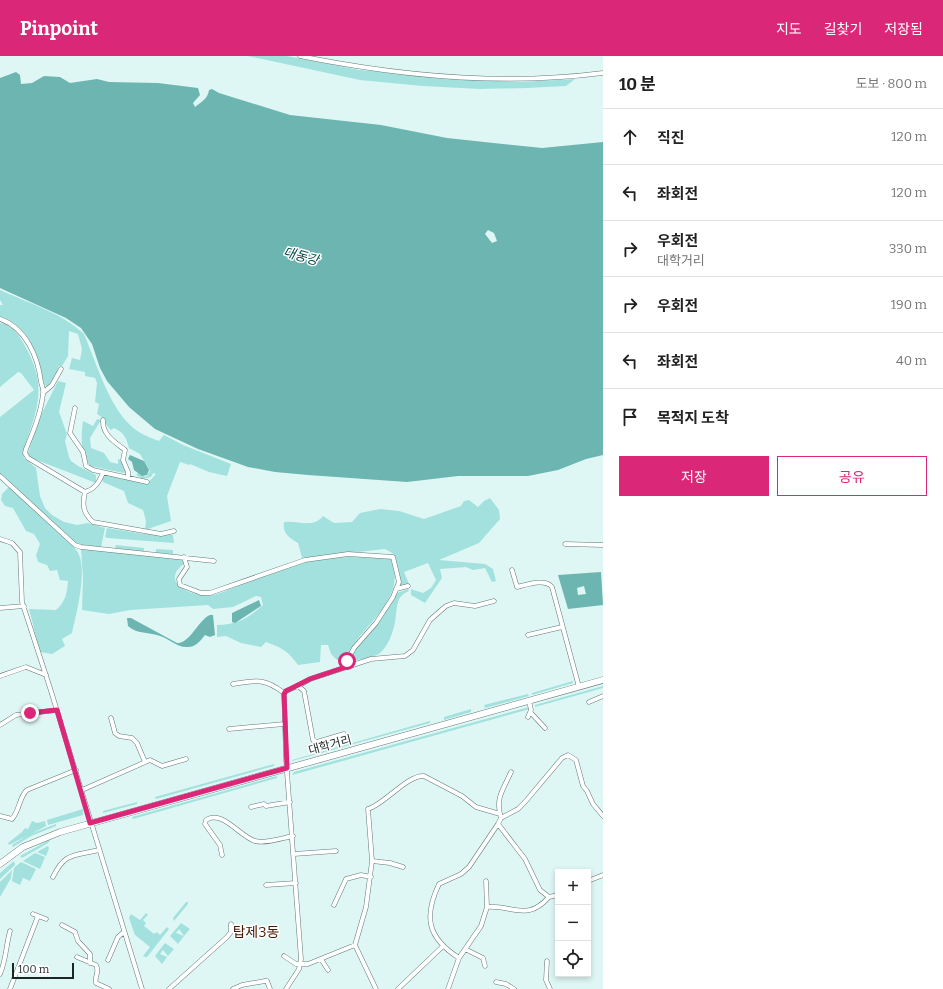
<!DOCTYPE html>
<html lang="ko">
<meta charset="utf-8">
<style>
:root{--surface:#fff;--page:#f2f2f2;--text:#222;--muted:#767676;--line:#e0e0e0;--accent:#db2777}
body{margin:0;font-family:Bitter,"Noto Sans KR",serif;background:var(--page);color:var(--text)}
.controls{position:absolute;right:12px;bottom:12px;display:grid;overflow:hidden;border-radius:0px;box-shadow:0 2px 6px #0003}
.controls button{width:36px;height:36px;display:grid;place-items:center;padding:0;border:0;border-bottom:1px solid var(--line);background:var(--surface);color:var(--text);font:20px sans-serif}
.scale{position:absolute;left:12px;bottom:10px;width:62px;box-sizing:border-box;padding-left:4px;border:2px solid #1c2625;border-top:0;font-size:11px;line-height:14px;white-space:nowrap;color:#1c2625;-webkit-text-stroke:3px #fff;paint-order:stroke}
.stop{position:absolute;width:12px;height:12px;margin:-9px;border:3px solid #db2777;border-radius:50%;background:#fff}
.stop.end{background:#db2777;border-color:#fff;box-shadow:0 1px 4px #0008}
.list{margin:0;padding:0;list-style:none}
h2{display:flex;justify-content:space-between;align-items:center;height:52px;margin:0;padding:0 16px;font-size:17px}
h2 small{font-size:13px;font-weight:400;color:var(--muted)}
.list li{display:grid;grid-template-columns:26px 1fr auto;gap:12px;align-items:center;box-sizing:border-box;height:56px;padding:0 16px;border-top:1px solid var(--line)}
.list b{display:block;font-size:15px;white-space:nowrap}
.list p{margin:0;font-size:13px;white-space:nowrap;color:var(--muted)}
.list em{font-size:13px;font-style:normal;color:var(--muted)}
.actions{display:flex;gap:8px;padding:12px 16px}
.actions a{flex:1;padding:9px 0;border:1px solid var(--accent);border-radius:0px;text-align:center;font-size:14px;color:var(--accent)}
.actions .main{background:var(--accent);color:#fff}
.icon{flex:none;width:22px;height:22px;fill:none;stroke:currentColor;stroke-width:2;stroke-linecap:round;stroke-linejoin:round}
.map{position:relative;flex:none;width:603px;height:933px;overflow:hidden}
header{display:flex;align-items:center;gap:24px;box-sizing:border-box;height:56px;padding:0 20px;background:var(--accent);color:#fff}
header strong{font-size:19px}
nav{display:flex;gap:22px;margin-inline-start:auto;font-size:14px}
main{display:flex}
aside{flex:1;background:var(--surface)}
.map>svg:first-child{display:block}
.green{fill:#a2e1dd}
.water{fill:#6cb5b1;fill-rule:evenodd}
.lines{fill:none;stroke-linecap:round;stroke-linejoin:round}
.street-casing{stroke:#627977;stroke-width:5}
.primary-casing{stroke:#627977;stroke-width:7}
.street{stroke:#fff;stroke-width:4}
.primary{stroke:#fff;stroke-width:6}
.route{stroke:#db2777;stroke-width:5}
.labels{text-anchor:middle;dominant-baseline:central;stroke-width:3;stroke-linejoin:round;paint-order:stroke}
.street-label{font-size:12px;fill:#1c2625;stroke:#fff}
.water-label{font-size:13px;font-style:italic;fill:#004644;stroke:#fff}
.quarter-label{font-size:14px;fill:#481703;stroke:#fff}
</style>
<header>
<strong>Pinpoint</strong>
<nav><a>지도</a><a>길찾기</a><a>저장됨</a></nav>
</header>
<main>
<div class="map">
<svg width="603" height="933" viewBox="0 0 603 933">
<rect width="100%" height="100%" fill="#def7f5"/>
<path class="green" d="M 248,0 L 287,0 L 359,14 L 479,24 L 520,26 L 575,23 L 566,30 L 527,32 L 480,33 L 423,30 L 360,24 Z
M 0,234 C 28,247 62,257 84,278 C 96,306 108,348 130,369 C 138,377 148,381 159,385 L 164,379 L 183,389 L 231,408 L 227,420 L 209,416 L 190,408 L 189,409 L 180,406 L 167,440 L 171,465 L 145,474 L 146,465 L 143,454 L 128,447 L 124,435 L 103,426 L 102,423 L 106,419 L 147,428 L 156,418 L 153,417 L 151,421 L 143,423 L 136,419 L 138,417 L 146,421 L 150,415 L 140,398 L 129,392 C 126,382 125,377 114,372 L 111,374 L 107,370 L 103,362 L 97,358 L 99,348 L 95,346 L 97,327 L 95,322 L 85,320 L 85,316 L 69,313 L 72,302 L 80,304 L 82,293 L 78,278 L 69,275 L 68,300 L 62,310 L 59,310 L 55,321 L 47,331 L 44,328 C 39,301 30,270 0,261 L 0,249 L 3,249 L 0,244 Z
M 0,267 C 12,269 18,278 24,288 C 49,332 37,352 23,396 L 24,402 L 36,412 L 40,440 L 45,452 L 52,459 L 64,466 L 77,469 L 88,467 L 105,472 L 101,491 L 76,488 L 0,417 L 0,361 L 34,334 L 21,317 L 18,316 L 0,331 Z
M 58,325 L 66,327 L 59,356 L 67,378 L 65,385 L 69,401 L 71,405 L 78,410 L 96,419 L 96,427 L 29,401 L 28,397 L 40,361 Z
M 97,363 L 101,364 L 90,382 L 91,392 L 104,397 L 110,406 L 118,408 L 118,403 L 121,404 L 126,415 L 124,417 L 90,410 C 80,398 81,379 83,365 L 93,370 Z
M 9,431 L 72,489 C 75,492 78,496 79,499 C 87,517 76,559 72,577 L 62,583 L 65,590 L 52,598 L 40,596 L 29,553 L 56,554 C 66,545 67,537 68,525 L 60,524 L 57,514 L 50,515 L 47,509 L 38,506 L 36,499 L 40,488 L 34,478 L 26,475 L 13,452 L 5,450 L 1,444 L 2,438 Z
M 490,442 L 499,454 L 500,463 L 479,487 L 439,504 L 485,508 L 493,513 L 496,525 L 492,526 L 485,512 L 473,514 L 466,511 L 440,513 L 442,522 L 425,547 L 411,539 L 411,533 L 423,537 L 431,532 L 436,524 L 428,507 L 404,516 L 409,528 L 398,530 C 402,520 397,508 394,498 L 385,493 L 302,502 L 298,487 C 289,482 282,477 284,466 C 298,464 313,473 323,460 L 334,467 L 352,466 L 360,457 L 380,453 L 399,455 L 424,463 L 461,450 L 464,445 L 469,444 L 478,451 L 484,445 Z
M 107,472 L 144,478 L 173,479 L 174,487 L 108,482 L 105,481 Z
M 116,489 L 144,492 L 144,496 L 115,492 Z
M 81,493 L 180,503 L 185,507 C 157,527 194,542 213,539 C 227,536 242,526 256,522 C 272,516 288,509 305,505 C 333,499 363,501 391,503 C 405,534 378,559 360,580 C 352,590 349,600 337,604 L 331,598 L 328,589 L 321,589 L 320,606 L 298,609 C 289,596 281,591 266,586 L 261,591 L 241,587 L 226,580 L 217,581 L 217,569 C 238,568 247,563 263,549 L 261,541 L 256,540 L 233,551 L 213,553 L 208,549 L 130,554 L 109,558 L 82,554 L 83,521 Z
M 156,493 L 173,494 L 173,498 L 156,497 Z
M 408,533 L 409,535 C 394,541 398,553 395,566 C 393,577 388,590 380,597 C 374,602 361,603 353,605 L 349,603 L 354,592 L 397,537 Z
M 573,625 L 573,627 L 532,639 L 532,637 Z
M 603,630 L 603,632 L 535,651 L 535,649 Z
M 528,638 L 529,640 L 485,652 L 484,649 Z
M 529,651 L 530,653 L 292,719 L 294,716 Z
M 471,653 L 471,656 L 444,664 L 444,661 Z
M 430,665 L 430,667 L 292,705 L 292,704 Z
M 274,708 L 274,710 L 156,743 L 155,741 Z
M 277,720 L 277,722 L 133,763 L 132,761 Z
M 137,746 L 137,748 L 103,757 L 103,755 Z
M 83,753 L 83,759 L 48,769 L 47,764 Z
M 32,765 L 37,767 L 45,765 L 46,770 L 9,789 L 8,787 L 22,776 L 25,772 L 28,773 Z
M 56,768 L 56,770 L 31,780 L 13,791 L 12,789 L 30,778 Z
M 51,783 L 48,787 L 22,802 L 20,800 Z
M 48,790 L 49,792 L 46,800 L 37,796 Z
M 35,797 L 45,801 L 40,813 L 23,805 Z
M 14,805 L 15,809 L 0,823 L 0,817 Z
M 21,806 L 36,813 L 30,825 L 23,822 L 20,829 L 12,825 L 14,812 Z
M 12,814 L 11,822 L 0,841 L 0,826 Z
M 186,846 L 188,846 L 188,848 L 174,865 L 173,862 Z
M 146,857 L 148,859 L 143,864 L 146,867 L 144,870 L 154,878 L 157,876 L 160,879 L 167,871 L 169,873 L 147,901 L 145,901 L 143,900 L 150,891 L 135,879 L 129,862 L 131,858 L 140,864 Z
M 181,867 L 190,873 L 184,880 L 179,873 L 176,877 L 184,880 L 178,888 L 170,880 Z
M 165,887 L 174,893 L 168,900 L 163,894 L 160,898 L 167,901 L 162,908 L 155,900 Z"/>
<path class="water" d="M 16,16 L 20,19 L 21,28 L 32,27 L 44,20 L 60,21 L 70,27 L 97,23 L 109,26 L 158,27 L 198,32 L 200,39 L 193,47 L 195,51 C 201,46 208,43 209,34 L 212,33 L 219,37 L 290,59 L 381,69 L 447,82 L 542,92 L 603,86 L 603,399 L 586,403 L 558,414 L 528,420 L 458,420 L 407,426 L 308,419 L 275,416 L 248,411 L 198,393 L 155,373 L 129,351 L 107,325 L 100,312 L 92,288 L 81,272 L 66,262 L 0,232 L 0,22 ZM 488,174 L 494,177 L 497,185 L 492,187 L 485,178 Z
M 130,399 L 144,405 L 149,414 L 147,419 L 142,420 L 134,414 L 132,406 L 128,403 Z
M 601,516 L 603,549 L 568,553 L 558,519 ZM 584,530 L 586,538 L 578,539 L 577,532 Z
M 259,544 L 261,550 L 235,567 L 232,566 L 232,557 Z
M 210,559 L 213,559 L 215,579 L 210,581 L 205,579 C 200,585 196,591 188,591 C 177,592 170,583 160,580 C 150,576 136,578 128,570 L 127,562 L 131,562 L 177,587 C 190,588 198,564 210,559 Z"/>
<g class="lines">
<defs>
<path id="street" d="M 300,0 C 399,20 502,30 603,17
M 0,263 C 26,272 38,301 41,326 C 42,330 44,334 43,338 C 41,357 33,376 26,393 L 25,397 L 28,402 L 85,436 C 82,449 83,457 93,466 L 161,478 L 174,475
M 44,336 L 52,329 L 61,313
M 75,352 L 70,377 L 83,396 L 86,410 L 93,414 L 147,426
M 103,364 C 102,379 115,386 125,394 L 123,404 L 128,416 L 128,422
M 0,420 L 75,489 L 81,491 L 214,505
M 85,436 C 95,433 99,426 103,417
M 0,483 L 12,487 L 20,496 L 22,546 L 51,635 L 142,933
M 565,488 L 603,489
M 184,501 L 187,511 L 179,523 L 180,529 L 201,537 L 210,537 L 305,504 L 348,498 L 393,501 L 399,526 L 393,541 L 376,567 L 354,592 L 347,605 L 349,610
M 512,514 L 517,531 C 526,529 545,522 552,531 L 579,631
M 396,533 L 408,530
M 0,552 L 24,550
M 528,579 L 562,571
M 0,620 L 26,611 L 46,619
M 233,628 C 256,624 265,622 284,637
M 298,630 L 310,623 L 371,603 L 405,600 L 413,594 L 430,564 L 446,550 L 454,547 L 475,550 L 494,545
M 589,646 L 603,640
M 531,657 L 545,672
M 528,661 L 531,654 L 529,645
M 111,662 L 115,677 L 119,680 L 132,682 L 137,687 L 145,706
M 0,669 L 16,659 L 57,654
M 229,673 L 284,668
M 82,734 L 150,704 L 162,710 L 186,703
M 251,751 L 264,748 L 266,750 L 290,746
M 0,760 L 12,763 C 20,754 19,741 27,734 L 76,714
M 501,762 L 518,753 L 525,746 L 562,702 L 568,699 L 576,704 L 583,730 L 587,735 L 593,748 L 603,760
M 498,768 L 525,803 L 540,834 L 549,841 L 558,839
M 294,798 L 336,795
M 222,799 L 220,789 L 205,768 L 206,764 C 222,753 240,781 255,785 C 266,788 282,782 293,780
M 372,805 L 390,807 L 403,811
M 53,821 C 65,796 74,800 99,794
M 588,825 L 603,819
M 266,829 L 296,827
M 334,849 L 346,823 L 361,819 L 371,821
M 487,851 C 513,849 527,866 549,841
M 33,858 L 46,863
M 62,869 L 75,876 L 78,885 L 90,898 L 90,907
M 465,893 L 483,902 L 485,910
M 284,900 L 296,908 L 308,908 L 355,889
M 77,901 L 96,909 C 100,916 94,921 96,927 L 109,933
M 459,902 C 428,882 423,862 439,828 L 461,818 L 469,811 L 498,768 L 501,762 C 495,742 503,734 511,716
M 321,903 L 328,914
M 108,904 L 118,881 L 124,876
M 547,905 L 546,924 L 550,933
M 0,918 C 6,904 6,890 10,875
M 496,926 L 506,928 L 514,933
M 10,933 L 38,860
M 169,933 L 227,881 L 231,876 L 231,868
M 233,933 L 242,929 L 265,925 L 267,925 L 270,933
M 286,933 L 299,913 L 301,903 L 286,703 L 284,637 L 286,635 L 298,630 L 304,635 L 313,684 L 317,686 L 344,678
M 376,933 L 355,889 L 366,851 L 372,805 L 368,753 C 385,748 407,719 424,720 L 462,740 L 476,751 L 500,758
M 398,933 L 442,891
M 448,933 L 459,902 L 481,870 L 487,851 L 486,825"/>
<path id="primary" d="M 0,808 L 23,791 L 60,776 L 603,624"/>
</defs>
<use href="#street" class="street-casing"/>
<use href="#primary" class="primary-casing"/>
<use href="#street" class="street"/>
<use href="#primary" class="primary"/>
</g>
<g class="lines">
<path class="route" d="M 30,657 L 57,654 L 90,767 L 287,712 L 284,638 L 286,635 L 310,623 L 349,610 L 347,605"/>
</g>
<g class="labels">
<g class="street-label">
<text transform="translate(330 689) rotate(-15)">대학거리</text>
</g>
<g class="water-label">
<text transform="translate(301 200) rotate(15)">대동강</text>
</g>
<g class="quarter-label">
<text x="256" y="876">탑제3동</text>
</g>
</g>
</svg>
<div class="controls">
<button>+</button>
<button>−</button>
<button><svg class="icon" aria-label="locate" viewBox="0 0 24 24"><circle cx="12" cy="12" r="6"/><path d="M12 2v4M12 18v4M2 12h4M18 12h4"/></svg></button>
</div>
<div class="scale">100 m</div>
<div class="stop" style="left:347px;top:605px"></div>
<div class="stop end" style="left:30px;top:657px"></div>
</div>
<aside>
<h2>10 분<small>도보 · 800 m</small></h2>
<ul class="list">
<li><svg class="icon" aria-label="ahead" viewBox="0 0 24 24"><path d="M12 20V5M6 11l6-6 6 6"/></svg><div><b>직진</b></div><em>120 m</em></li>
<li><svg class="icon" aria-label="left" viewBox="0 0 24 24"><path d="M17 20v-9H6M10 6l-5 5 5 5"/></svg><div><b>좌회전</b></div><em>120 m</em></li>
<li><svg class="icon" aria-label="right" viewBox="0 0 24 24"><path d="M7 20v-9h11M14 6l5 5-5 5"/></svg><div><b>우회전</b><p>대학거리</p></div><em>330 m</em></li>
<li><svg class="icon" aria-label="right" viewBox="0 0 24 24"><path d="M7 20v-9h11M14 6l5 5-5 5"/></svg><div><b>우회전</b></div><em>190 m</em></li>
<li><svg class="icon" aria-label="left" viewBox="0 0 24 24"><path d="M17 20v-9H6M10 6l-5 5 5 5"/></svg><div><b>좌회전</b></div><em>40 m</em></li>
<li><svg class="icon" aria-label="arrive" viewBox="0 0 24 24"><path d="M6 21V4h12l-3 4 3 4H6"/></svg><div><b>목적지 도착</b></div></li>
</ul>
<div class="actions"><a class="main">저장</a><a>공유</a></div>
</aside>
</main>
